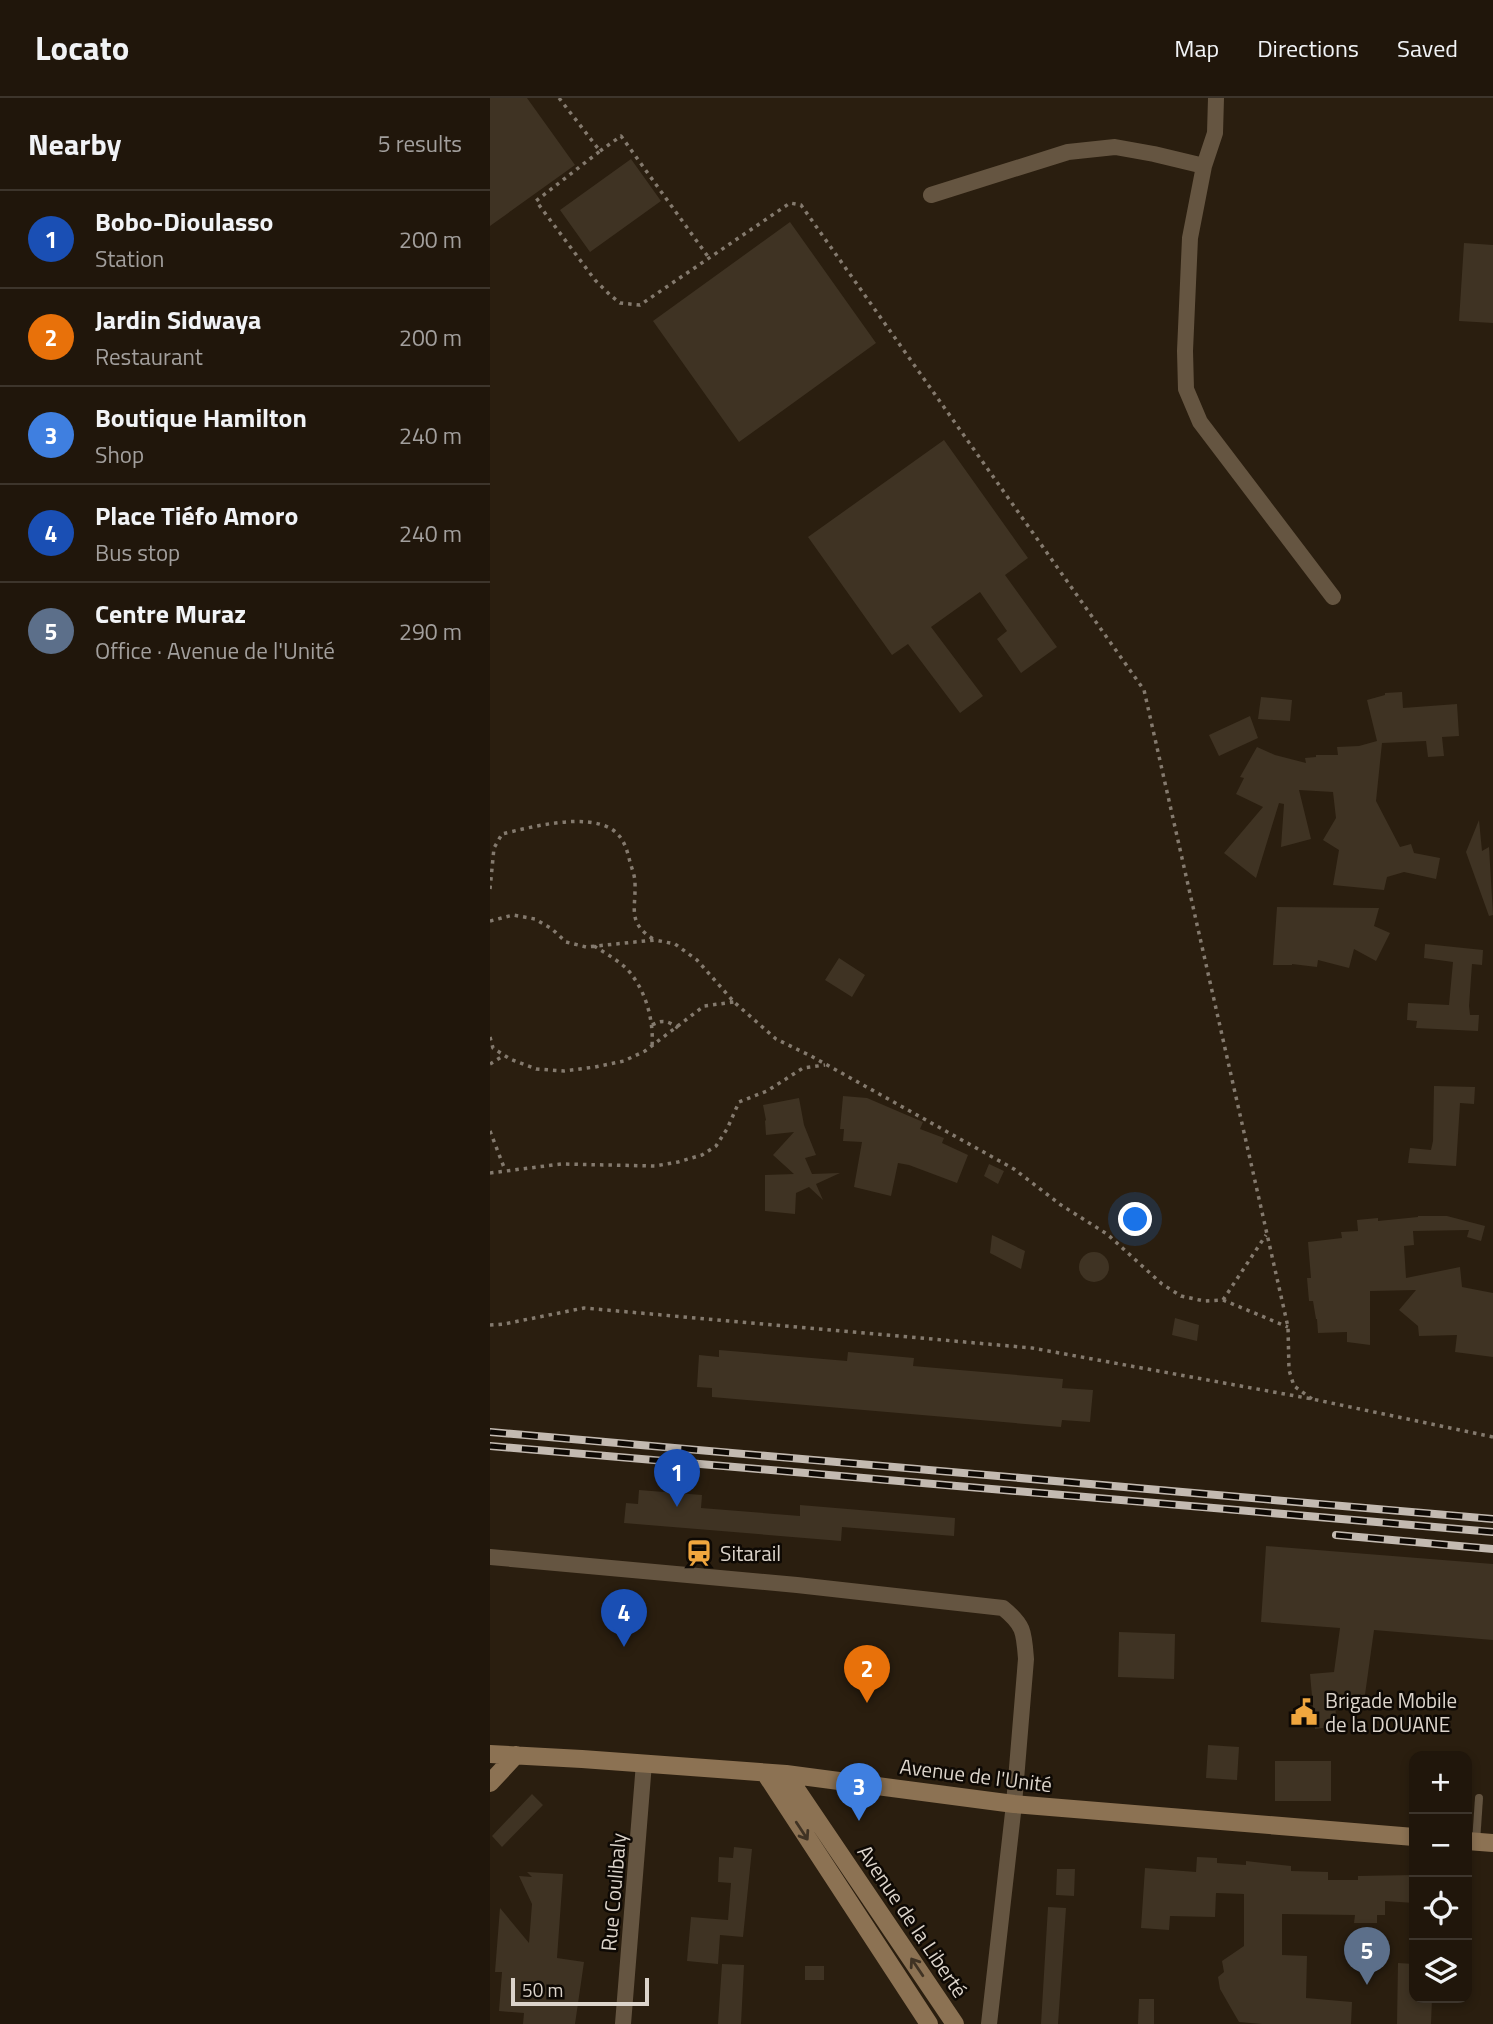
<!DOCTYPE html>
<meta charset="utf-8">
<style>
:root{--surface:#20160b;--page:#281f14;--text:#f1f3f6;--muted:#a29f9d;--line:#3d352c;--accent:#b45309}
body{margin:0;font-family:"Titillium Web",sans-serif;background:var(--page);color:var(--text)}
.controls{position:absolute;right:21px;bottom:21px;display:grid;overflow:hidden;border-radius:14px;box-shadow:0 4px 10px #0003}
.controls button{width:63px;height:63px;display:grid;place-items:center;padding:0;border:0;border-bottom:2px solid var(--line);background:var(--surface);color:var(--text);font:35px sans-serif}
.scale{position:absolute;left:21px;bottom:18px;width:138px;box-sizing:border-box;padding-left:7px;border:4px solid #dcd4cb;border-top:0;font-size:19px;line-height:24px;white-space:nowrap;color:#dcd4cb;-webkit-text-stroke:5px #0e0904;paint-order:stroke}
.you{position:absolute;left:646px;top:1122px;width:24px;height:24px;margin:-18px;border:5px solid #fff;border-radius:50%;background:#1a73e8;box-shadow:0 0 0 10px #1a73e833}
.badge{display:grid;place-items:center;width:46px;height:46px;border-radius:50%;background:var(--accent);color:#fff;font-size:23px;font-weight:700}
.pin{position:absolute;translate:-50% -58px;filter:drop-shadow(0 2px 4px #0008)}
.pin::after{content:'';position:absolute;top:37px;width:24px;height:21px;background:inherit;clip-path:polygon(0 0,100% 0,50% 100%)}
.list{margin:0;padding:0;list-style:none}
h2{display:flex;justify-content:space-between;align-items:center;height:91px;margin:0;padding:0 28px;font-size:30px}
h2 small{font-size:23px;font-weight:400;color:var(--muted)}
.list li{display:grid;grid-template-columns:46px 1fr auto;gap:21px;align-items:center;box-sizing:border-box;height:98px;padding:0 28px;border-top:2px solid var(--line)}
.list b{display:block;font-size:26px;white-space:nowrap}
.list p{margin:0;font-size:23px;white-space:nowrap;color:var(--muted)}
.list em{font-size:23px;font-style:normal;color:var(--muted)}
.icon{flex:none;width:38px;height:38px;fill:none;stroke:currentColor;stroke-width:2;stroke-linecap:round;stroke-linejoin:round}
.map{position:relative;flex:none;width:1003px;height:1926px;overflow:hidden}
header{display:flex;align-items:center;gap:42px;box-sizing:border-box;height:98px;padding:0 35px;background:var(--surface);border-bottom:2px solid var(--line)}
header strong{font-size:33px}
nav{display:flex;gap:38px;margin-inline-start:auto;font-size:24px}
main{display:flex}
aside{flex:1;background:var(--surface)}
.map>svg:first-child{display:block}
.building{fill:#3f3323}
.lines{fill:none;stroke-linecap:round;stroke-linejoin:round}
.path{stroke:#847a6e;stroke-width:3.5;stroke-dasharray:3.5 5;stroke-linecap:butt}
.lane{stroke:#655541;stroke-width:8}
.street{stroke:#655541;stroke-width:16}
.secondary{stroke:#8c7253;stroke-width:18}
.rail-casing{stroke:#c3bab1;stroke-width:8}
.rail{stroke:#0e0904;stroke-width:5;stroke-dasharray:16;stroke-linecap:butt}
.oneway{stroke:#403324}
.labels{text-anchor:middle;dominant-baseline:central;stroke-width:5;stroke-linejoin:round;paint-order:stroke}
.poi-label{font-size:21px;fill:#dcd4cb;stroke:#0e0904;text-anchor:start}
.street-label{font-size:21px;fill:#dcd4cb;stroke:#0e0904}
</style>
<header>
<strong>Locato</strong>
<nav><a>Map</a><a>Directions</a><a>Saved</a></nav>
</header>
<main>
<aside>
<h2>Nearby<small>5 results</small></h2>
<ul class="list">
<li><span class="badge" style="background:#1a4fb4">1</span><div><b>Bobo-Dioulasso</b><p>Station</p></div><em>200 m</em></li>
<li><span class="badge" style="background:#e8710a">2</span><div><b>Jardin Sidwaya</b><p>Restaurant</p></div><em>200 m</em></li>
<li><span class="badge" style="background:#3f7fe0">3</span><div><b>Boutique Hamilton</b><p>Shop</p></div><em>240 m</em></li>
<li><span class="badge" style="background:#1a4fb4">4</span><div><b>Place Tiéfo Amoro</b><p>Bus stop</p></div><em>240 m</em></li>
<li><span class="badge" style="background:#5c6f8a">5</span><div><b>Centre Muraz</b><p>Office · Avenue de l'Unité</p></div><em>290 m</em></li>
</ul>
</aside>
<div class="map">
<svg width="1003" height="1926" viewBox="0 0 1003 1926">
<rect width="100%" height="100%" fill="#2a1e0f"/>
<path class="building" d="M 0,0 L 37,0 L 85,67 L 0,128 Z
M 141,61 L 171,103 L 100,154 L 70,112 Z
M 300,124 L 386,245 L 249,344 L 163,223 Z
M 974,145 L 1003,147 L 1003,225 L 969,223 Z
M 454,342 L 538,460 L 515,477 L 567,549 L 531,575 L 507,541 L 517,533 L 490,494 L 441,529 L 493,598 L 470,615 L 418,546 L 402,557 L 318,439 Z
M 912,594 L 913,610 L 967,606 L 969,638 L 952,639 L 954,658 L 938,659 L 936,643 L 892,645 L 886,703 L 910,749 L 921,746 L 924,755 L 950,760 L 946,781 L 914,774 L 897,779 L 894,792 L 843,787 L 849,752 L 833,742 L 846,720 L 843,694 L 809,692 L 821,741 L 791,749 L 794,706 L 789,705 L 766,780 L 734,755 L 773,709 L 746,696 L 754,680 L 750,679 L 767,649 L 785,657 L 816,665 L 815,660 L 826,659 L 826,657 L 848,657 L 847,649 L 869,648 L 887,643 L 877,602 L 895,597 L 895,595 Z
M 771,599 L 802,602 L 800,623 L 768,621 Z
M 760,618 L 768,640 L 729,658 L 719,637 Z
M 989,722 L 992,753 L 999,749 L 1003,817 L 999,818 L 976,754 Z
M 787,809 L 889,810 L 884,828 L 900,835 L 886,863 L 864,851 L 859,870 L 828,862 L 827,869 L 802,866 L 802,867 L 783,867 Z
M 935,846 L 993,852 L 992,867 L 982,866 L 979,908 L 980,917 L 989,917 L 988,933 L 926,930 L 927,923 L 917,922 L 918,905 L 959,907 L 963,864 L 934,860 Z
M 349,860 L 375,877 L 362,899 L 335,882 Z
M 944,988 L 985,989 L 984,1006 L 970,1005 L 966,1068 L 918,1065 L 920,1050 L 941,1052 L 943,1043 Z
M 353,998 L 377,1000 L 433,1024 L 430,1031 L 454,1040 L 452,1045 L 478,1057 L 467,1085 L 419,1067 L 408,1065 L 401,1098 L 364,1089 L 372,1044 L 353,1043 L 354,1031 L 350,1031 Z
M 309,1000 L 314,1027 L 326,1057 L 315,1060 L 322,1076 L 350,1075 L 326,1086 L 333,1102 L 319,1089 L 306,1095 L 305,1116 L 275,1113 L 275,1077 L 304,1076 L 283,1057 L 304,1034 L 276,1037 L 275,1023 L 276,1022 L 273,1007 Z
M 499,1066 L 514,1073 L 508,1086 L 494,1078 Z
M 928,1118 L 957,1118 L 995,1128 L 991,1143 L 977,1139 L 979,1132 L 923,1133 L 924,1147 L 914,1148 L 916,1180 L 970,1169 L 972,1189 L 1003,1195 L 1003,1259 L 965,1254 L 967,1237 L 929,1238 L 928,1228 L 909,1212 L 926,1192 L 880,1193 L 880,1247 L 857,1244 L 857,1234 L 828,1235 L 827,1221 L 826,1221 L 823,1203 L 819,1203 L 817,1180 L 821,1180 L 818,1144 L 852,1140 L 851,1134 L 868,1133 L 867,1122 L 888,1120 L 888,1123 L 928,1119 Z
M 502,1137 L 535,1153 L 531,1171 L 500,1155 Z
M589 1169a15 15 0 1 1 30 0a15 15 0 1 1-30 0Z
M 685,1220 L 709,1227 L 707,1243 L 682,1237 Z
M 229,1252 L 357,1263 L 358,1254 L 424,1260 L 423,1268 L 573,1281 L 572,1290 L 603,1292 L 600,1324 L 572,1322 L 571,1329 L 222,1299 L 222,1290 L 207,1289 L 209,1257 L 229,1259 Z
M 149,1392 L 212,1397 L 211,1410 L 310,1418 L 310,1407 L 465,1420 L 464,1438 L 352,1429 L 351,1443 L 134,1425 L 136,1405 L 148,1406 Z
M 776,1448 L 1003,1466 L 1003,1542 L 884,1532 L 873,1611 L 845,1607 L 847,1628 L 825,1631 L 820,1576 L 844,1574 L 850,1530 L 771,1524 Z
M 629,1534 L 685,1536 L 684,1581 L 628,1579 Z
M 718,1647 L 749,1649 L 747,1682 L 716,1680 Z
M 785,1663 L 841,1663 L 841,1703 L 785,1703 Z
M 42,1696 L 53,1707 L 12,1749 L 2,1738 Z
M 244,1749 L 262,1751 L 253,1839 L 230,1837 L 228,1866 L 197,1863 L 201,1819 L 238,1822 L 241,1785 L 228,1784 L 229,1759 L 243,1760 Z
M 707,1759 L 727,1760 L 727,1765 L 756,1767 L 756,1763 L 801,1768 L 801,1773 L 838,1774 L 838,1782 L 868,1782 L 868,1778 L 924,1777 L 924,1805 L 895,1803 L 895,1817 L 887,1817 L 887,1825 L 864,1825 L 865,1817 L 792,1816 L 792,1857 L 817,1858 L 816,1900 L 862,1904 L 861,1926 L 772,1926 L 749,1924 L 730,1891 L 728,1879 L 734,1874 L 732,1863 L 754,1848 L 754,1796 L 726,1795 L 725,1819 L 680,1818 L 679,1832 L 651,1830 L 655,1770 L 706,1774 Z
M 567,1771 L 585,1771 L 584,1798 L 566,1797 Z
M 37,1774 L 73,1776 L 67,1860 L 94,1864 L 85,1926 L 33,1926 L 34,1915 L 9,1913 L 12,1874 L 5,1874 L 10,1810 L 39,1845 L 42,1806 L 29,1778 L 42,1779 Z
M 558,1809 L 576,1810 L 568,1926 L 551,1926 Z
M 908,1865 L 924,1866 L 924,1900 L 942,1900 L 941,1926 L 907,1926 Z
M 232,1866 L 254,1867 L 251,1926 L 228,1926 Z
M 315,1868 L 334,1868 L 334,1882 L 315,1882 Z
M 649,1901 L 664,1901 L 664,1926 L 648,1926 Z"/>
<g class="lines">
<path class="path" d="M 69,0 L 110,53 L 46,103 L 105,182 L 120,197 L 130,205 L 150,207 L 300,105 L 311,107 L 654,592 L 798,1229 L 799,1272 L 804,1288 L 822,1301
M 110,53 L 131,38 L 219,160
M 0,791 L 4,750 L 12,736 C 41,729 96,714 123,732 C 134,740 137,752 140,764 C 142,771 145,778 145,785 C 146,811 137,824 163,841
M 0,823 L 23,817 L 45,821 L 62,831 L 76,844 L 96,849 L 165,842 L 185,846 L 207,862 L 244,904 L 286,941 L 321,958 L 524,1071 L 571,1107 L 617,1136 L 672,1186 L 691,1198 L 714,1203 L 733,1202 L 798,1229
M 104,848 C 115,855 126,861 136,870 C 155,890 164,921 162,948
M 162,927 C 173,921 178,923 188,930
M 0,939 L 3,950 L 20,961 L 46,971 L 74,973 L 105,969 L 134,963 L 155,953 L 214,908 L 244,904
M 0,966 L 13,958
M 0,1033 L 15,1072
M 0,1075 L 71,1066 L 165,1068 L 188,1064 L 212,1057 L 226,1048 L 237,1031 L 249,1004 L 277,993 L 313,970 L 335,967
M 733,1202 L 776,1137
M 0,1227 L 14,1226 L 94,1210 L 542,1250 L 822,1301 L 1003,1339"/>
<path class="lane" d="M 986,1744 L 989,1700"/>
<path class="street" d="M 726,0 L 725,35 L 714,68 L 700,140 L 695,253 L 696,291 L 710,324 L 843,499
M 441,97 L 578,54 L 625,49 L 664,56 L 714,68
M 0,1459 L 307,1487 L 513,1510 C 534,1527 534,1534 536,1561 L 524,1706 L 499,1926
M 133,1926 L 154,1665"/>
<path class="secondary" d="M 0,1656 L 92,1661 L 296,1676 L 524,1706 L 924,1739
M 275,1675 L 439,1926
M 296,1676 L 465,1926
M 0,1685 L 26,1657
M 977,1743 L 1003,1745"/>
<defs>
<path id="rail" d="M 0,1334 L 1003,1421
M 0,1348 L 1003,1434
M 846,1437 L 1003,1451"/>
</defs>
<use href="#rail" class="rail-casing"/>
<use href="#rail" class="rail"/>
</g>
<defs><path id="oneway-shaft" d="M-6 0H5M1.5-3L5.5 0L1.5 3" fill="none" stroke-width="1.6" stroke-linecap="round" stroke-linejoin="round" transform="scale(1.75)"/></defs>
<g class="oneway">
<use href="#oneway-shaft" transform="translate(312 1733) rotate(57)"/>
<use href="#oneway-shaft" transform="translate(427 1869) rotate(-124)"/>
</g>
<defs>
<symbol id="station-bare" viewBox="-9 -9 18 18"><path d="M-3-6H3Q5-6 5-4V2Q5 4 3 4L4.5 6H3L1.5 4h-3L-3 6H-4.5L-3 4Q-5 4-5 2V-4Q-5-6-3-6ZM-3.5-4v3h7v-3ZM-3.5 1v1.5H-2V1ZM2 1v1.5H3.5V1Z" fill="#f0a63e" stroke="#0e0904" stroke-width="2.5" paint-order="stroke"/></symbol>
<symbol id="civic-bare" viewBox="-9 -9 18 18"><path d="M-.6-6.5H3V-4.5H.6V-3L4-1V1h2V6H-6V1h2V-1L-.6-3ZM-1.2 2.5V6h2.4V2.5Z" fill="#f0a63e" stroke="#0e0904" stroke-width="2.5" paint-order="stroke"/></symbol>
</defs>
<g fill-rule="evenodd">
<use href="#station-bare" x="190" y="1436" width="38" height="38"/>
<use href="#civic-bare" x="795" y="1595" width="38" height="38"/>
</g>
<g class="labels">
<g class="poi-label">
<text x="230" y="1455">Sitarail</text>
<text x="835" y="1602">Brigade Mobile<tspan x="835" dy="24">de la DOUANE</tspan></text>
</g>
<g class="street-label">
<text transform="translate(486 1677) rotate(7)">Avenue de l'Unité</text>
<text transform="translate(123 1794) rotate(-85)">Rue Coulibaly</text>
<text transform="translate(423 1823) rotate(56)">Avenue de la Liberté</text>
</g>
</g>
</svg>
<div class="controls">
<button>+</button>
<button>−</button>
<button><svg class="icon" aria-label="locate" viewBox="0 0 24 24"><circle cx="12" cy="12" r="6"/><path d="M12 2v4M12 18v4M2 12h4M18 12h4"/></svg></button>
<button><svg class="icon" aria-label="layers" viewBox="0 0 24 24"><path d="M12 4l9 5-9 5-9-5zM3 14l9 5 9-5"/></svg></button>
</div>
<div class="scale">50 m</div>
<div class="you"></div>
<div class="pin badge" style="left:187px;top:1409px;background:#1a4fb4">1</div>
<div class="pin badge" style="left:377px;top:1605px;background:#e8710a">2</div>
<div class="pin badge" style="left:369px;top:1723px;background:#3f7fe0">3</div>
<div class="pin badge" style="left:134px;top:1549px;background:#1a4fb4">4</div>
<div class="pin badge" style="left:877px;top:1887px;background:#5c6f8a">5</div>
</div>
</main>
